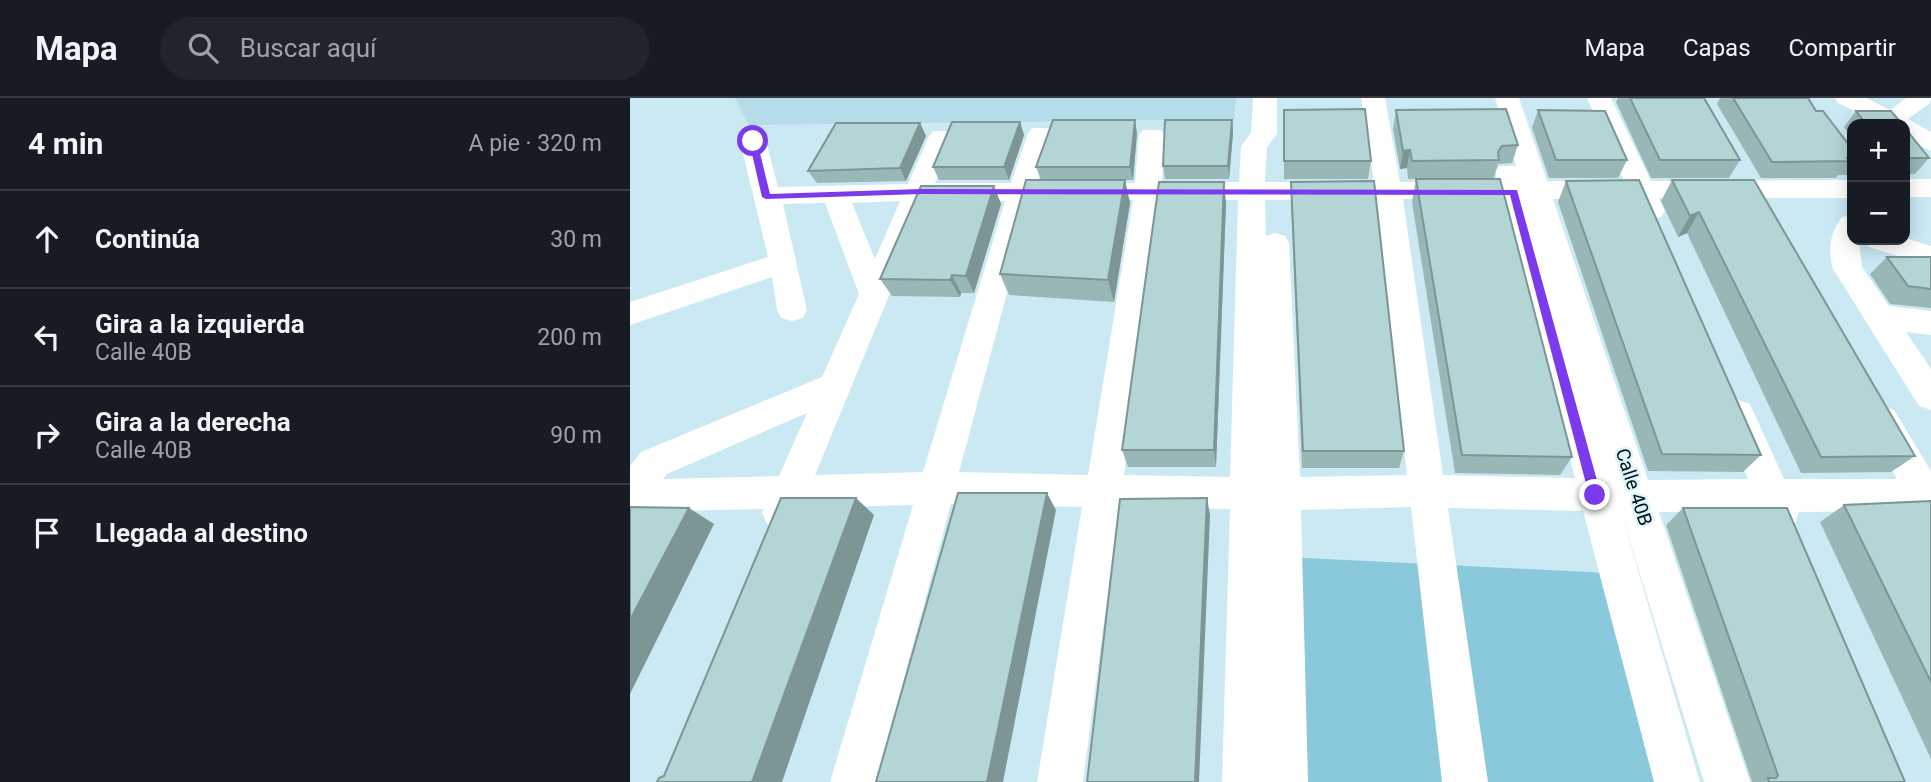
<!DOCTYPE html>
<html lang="es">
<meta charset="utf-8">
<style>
:root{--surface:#171b24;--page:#20242c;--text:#f1f3f6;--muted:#9ea1a6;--line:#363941}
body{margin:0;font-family:Roboto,sans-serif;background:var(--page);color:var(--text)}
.controls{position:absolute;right:21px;top:21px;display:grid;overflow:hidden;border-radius:14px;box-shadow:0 4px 18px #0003}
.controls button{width:63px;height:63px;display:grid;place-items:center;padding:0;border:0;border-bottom:2px solid var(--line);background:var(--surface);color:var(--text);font:35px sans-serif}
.stop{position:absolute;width:21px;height:21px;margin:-16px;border:5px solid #7c3aed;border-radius:50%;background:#fff}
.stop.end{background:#7c3aed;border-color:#fff;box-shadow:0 2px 7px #0008}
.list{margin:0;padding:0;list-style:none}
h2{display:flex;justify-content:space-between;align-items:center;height:91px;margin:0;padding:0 28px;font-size:30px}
h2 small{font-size:23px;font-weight:400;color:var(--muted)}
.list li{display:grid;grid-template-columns:46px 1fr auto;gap:21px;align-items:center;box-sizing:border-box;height:98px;padding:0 28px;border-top:2px solid var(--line)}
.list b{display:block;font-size:26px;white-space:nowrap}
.list p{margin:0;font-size:23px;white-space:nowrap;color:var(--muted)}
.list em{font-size:23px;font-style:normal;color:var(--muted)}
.icon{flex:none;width:38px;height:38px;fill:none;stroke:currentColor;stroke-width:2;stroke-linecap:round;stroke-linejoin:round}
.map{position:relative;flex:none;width:1301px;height:684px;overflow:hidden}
header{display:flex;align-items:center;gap:42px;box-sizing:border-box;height:98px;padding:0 35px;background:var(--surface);border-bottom:2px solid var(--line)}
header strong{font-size:33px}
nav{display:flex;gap:38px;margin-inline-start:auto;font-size:24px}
.search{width:490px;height:63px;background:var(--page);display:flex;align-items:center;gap:18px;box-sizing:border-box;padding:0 24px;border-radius:38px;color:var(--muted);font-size:26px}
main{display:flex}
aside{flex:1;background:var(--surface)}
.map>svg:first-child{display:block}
.built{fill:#b4dce9}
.green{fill:#8ac8db}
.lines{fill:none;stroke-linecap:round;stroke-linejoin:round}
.street{fill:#fff;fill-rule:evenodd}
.wall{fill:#9ab7b7}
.shaded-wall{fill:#7d9595}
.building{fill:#b3d5d5;stroke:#7d9595;stroke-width:2}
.route{fill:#7c3aed}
.labels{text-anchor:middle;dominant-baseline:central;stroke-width:5;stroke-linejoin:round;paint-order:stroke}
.street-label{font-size:19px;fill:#040d11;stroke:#dcf5fd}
</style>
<header>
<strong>Mapa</strong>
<div class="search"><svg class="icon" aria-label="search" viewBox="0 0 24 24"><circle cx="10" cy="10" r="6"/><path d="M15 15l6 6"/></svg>Buscar aquí</div>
<nav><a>Mapa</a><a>Capas</a><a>Compartir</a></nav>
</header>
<main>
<aside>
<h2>4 min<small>A pie · 320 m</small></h2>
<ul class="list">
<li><svg class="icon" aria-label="ahead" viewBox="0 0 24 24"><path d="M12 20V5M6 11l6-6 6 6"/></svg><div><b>Continúa</b></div><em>30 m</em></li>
<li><svg class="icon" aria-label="left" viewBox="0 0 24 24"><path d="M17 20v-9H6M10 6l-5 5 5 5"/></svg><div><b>Gira a la izquierda</b><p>Calle 40B</p></div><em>200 m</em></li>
<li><svg class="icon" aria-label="right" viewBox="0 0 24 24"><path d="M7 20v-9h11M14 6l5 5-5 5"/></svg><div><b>Gira a la derecha</b><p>Calle 40B</p></div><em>90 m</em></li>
<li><svg class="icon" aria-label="arrive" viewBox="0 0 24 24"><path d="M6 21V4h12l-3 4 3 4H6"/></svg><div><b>Llegada al destino</b></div></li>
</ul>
</aside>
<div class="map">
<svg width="1301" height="684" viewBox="0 0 1301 684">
<rect width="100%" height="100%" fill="#cae9f3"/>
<path class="built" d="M 105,0 L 606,0 L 604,21 L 119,27 Z"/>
<path class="green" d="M 656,459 L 978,475 L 1035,684 L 662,684 Z"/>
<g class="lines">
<path class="street" d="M 623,0 L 647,0 L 647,36 L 637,49 L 635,84 L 744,84 L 731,0 L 755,0 L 770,84 L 867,83 L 865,74 L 869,68 L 886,68 L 865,0 L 889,0 L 917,83 L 994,83 L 957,0 L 981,0 L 1021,83 L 1222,82 L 1222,100 L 1029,100 L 1035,113 L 1031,119 L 1021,122 L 1011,119 L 1002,100 L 923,101 L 1018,382 L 1118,381 L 1091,316 L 1096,306 L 1108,302 L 1120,306 L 1154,381 L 1267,381 L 1235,322 L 1240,312 L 1252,308 L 1264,312 L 1301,373 L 1301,422 L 1288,418 L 1285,413 L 1169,414 L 1164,428 L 1151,433 L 1138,428 L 1131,414 L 1029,414 L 1120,684 L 1074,684 L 991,414 L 1070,684 L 1024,684 L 953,413 L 818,410 L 858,684 L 812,684 L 781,409 L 671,412 L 678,684 L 592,684 L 600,411 L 489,409 L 453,684 L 407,684 L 452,409 L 321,406 L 246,684 L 200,684 L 283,407 L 172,410 L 164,427 L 151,432 L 138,427 L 132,415 L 134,411 L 0,414 L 0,368 L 11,354 L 192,279 L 229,196 L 195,105 L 153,106 L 177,212 L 173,220 L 162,223 L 151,220 L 147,212 L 142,179 L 0,227 L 0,204 L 138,159 L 110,43 L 114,38 L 132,38 L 136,43 L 148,89 L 278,86 L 299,38 L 303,33 L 321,33 L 325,38 L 305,85 L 381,85 L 398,35 L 402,30 L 420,30 L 424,35 L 407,85 L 505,85 L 509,37 L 513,32 L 531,32 L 535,37 L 532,84 L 609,84 L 611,48 L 621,35 ZM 746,101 L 777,377 L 670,379 L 659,145 L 655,138 L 645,135 L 636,138 L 635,102 ZM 773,101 L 872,101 L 945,380 L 813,377 ZM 402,102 L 503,102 L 458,377 L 329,374 ZM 530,102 L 608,102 L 600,379 L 494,377 ZM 270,103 L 245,161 L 222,105 ZM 298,103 L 375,103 L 293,374 L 185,377 ZM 177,315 L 149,378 L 33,381 L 37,376 Z
M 1205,0 L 1236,0 L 1260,12 L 1276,0 L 1301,0 L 1300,5 L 1278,21 L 1301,34 L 1301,53 L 1275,40 L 1275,26 L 1250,26 L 1208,5 Z
M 1275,81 L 1301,81 L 1301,99 L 1275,99 Z
M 1222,117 L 1222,142 L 1229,142 L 1232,169 L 1259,208 L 1301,213 L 1301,237 L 1276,234 L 1301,271 L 1301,312 L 1289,308 L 1203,171 C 1198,151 1199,137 1212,119 Z
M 1275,140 L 1301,148 L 1301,168 L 1239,149 L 1235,142 Z"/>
</g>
<path class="wall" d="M 988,0 L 1074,0 L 1110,62 L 1099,80 L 1021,80 L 986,4 Z
M 1090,0 L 1178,0 L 1186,13 L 1222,51 L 1222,77 L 1208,77 L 1206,80 L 1131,80 L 1087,6 Z
M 654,12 L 741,63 L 738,81 L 654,81 Z
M 766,12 L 888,47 L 882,65 L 868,66 L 864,80 L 778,81 L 777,70 L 770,71 L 763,31 Z
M 908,12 L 997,62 L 988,80 L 919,80 L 902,30 Z
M 1226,13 L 1272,26 L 1222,26 L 1222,41 L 1214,29 Z
M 602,22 L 603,35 L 599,81 L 535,81 L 533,68 Z
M 390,24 L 394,37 L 379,82 L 309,82 L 303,69 Z
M 290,25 L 296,38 L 276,83 L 187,85 L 178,73 Z
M 1275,30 L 1299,60 L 1285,76 L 1275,76 Z
M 507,35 L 503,82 L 411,82 L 406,69 Z
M 786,81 L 942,359 L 930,377 L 825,375 L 782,104 Z
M 495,82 L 500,105 L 484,204 L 379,197 L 370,176 Z
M 1042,82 L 1285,358 L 1261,374 L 1171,375 L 1057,135 L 1048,139 L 1031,103 Z
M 936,83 L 1131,357 L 1113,374 L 1018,373 L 928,104 Z
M 661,84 L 774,353 L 769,370 L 672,370 L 661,104 Z
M 364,88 L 371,106 L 344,195 L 331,195 L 330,199 L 262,198 L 250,181 Z
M 596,105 L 586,369 L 498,369 L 492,352 Z
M 1257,159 L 1301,159 L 1301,210 L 1260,206 L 1240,176 Z
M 1301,403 L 1301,661 L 1190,424 L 1214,407 Z
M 1053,410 L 1275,684 L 1122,684 L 1036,427 Z"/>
<path class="shaded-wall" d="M 505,22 L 507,35 L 503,82 L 500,69 Z
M 602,22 L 603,35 L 599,81 L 598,68 Z
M 390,24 L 394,37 L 379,82 L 374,69 Z
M 290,25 L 296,38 L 276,83 L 270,70 Z
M 780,52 L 777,70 L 770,71 L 773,53 Z
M 495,82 L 500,105 L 484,204 L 478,182 Z
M 594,84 L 596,105 L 586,369 L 584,352 Z
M 364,88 L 371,106 L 344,195 L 336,178 Z
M 1069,114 L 1057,135 L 1048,139 L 1060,118 Z
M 322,177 L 331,195 L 330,199 L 320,182 Z
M 417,395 L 426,412 L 373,684 L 357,684 Z
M 226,400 L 244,417 L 152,684 L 122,684 Z
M 577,400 L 580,417 L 569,684 L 565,684 Z
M 59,410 L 84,426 L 0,596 L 0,522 Z"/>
<path class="building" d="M 1000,0 L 1074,0 L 1110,62 L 1030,62 Z
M 1103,0 L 1178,0 L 1186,13 L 1193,13 L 1222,51 L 1222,60 L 1217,60 L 1219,63 L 1142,64 Z
M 735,11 L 741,63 L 654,63 L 654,12 Z
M 876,11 L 888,47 L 872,48 L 868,54 L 869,62 L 782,63 L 780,52 L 773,53 L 766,12 Z
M 908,12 L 975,13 L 997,62 L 926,62 Z
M 1226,13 L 1261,13 L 1272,26 L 1236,26 Z
M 423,22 L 505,22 L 500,69 L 406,69 Z
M 535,22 L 602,22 L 598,68 L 533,68 Z
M 322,24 L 390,24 L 374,69 L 303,69 Z
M 206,25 L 290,25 L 270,70 L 178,73 Z
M 1275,30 L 1299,60 L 1275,60 Z
M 786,81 L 870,81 L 942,359 L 832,357 Z
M 396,82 L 495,82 L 478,182 L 370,176 Z
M 1009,82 L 1131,357 L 1032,356 L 936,83 Z
M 1042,82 L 1124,82 L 1285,358 L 1191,359 L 1069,114 L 1060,118 Z
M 744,83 L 774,353 L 673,353 L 661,84 Z
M 529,84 L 594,84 L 584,352 L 492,352 Z
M 291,88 L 364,88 L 336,178 L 322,177 L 320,182 L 250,181 Z
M 1257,159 L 1301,159 L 1301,191 L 1278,188 Z
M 328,395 L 417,395 L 357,684 L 246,684 Z
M 151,400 L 226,400 L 122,684 L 27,684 L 29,680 L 34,678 Z
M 577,400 L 565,684 L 457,684 L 490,401 Z
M 1301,403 L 1301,584 L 1214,407 Z
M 0,409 L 59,410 L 0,522 Z
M 1053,410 L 1157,410 L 1275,684 L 1139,684 L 1138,680 L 1146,680 L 1148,677 Z"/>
<path class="route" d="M 123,41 L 127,43 L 140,96 L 291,91 L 887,92 L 971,397 L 965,403 L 959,397 L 880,97 L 291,96 L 136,101 L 132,99 L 119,43 Z"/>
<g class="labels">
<g class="street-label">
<text transform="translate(1004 389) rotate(72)">Calle 40B</text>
</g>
</g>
</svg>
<div class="controls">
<button>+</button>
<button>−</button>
</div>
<div class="stop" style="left:123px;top:43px"></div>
<div class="stop end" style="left:965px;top:397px"></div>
</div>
</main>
